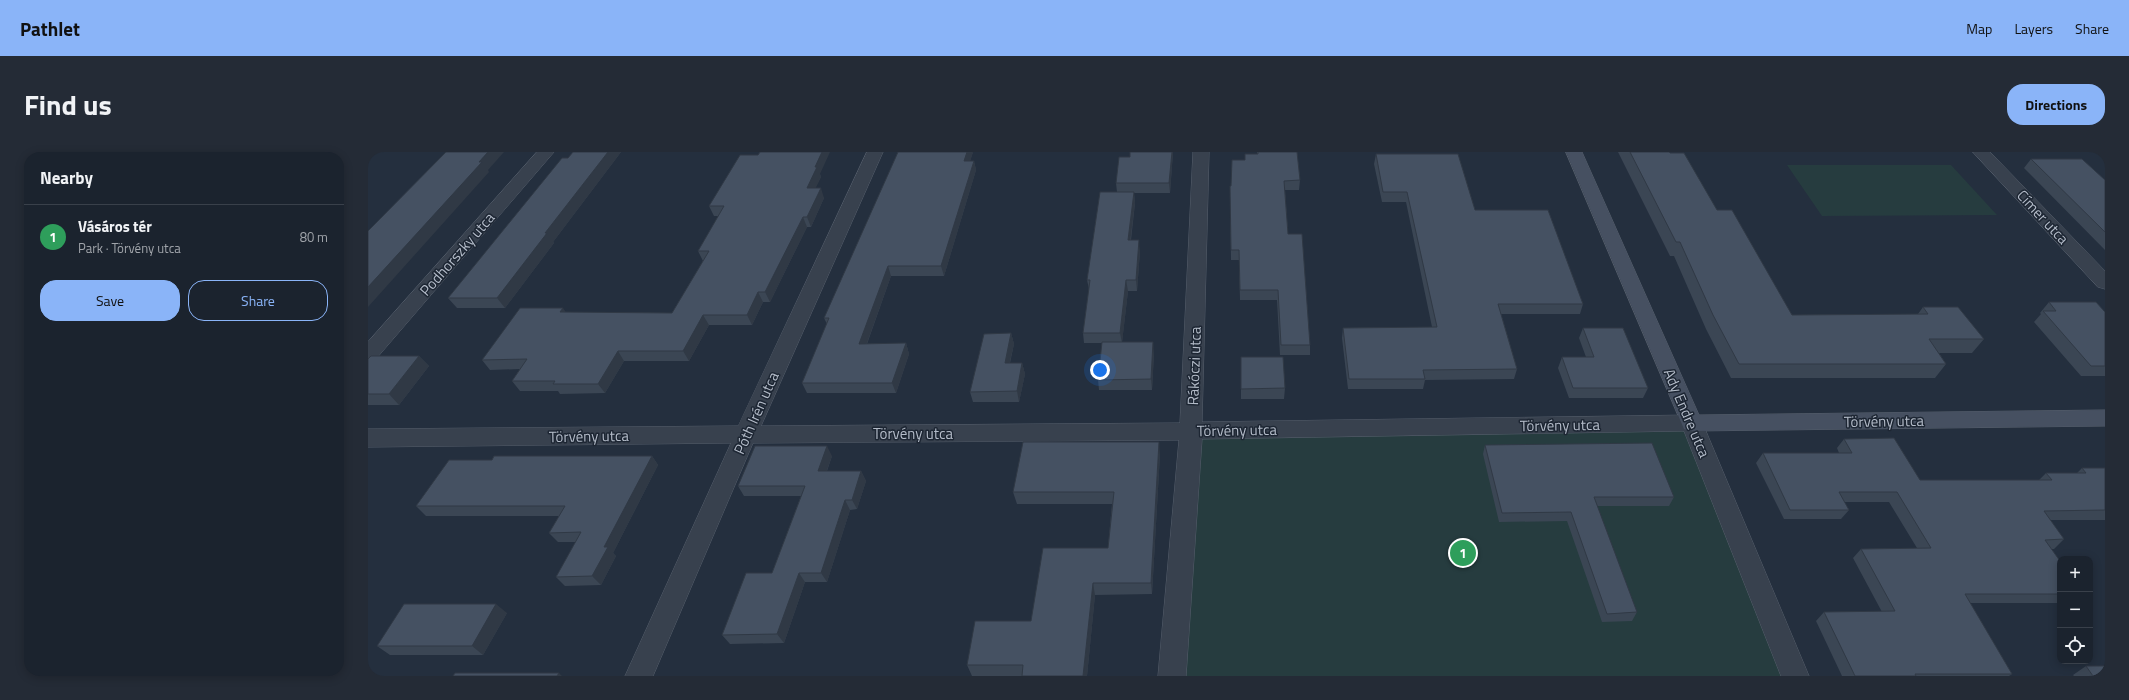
<!DOCTYPE html>
<meta charset="utf-8">
<style>
:root{--surface:#1b232e;--page:#242b36;--text:#f1f3f6;--muted:#a0a4aa;--line:#39404a;--accent:#8ab4f8}
body{margin:0;font-family:"Titillium Web",sans-serif;background:var(--page);color:var(--text)}
.controls{position:absolute;right:12px;bottom:12px;display:grid;overflow:hidden;border-radius:8px;box-shadow:0 2px 10px #0003}
.controls button{width:36px;height:36px;display:grid;place-items:center;padding:0;border:0;border-bottom:1px solid var(--line);background:var(--surface);color:var(--text);font:20px sans-serif}
.you{position:absolute;left:732px;top:218px;width:14px;height:14px;margin:-10px;border:3px solid #fff;border-radius:50%;background:#1a73e8;box-shadow:0 0 0 6px #1a73e833}
.badge{display:grid;place-items:center;width:26px;height:26px;border-radius:50%;background:var(--accent);color:#fff;font-size:13px;font-weight:700}
.pin{position:absolute;translate:-50% -50%;border:2px solid #fff;box-shadow:0 1px 4px #0006}
.list{margin:0;padding:0;list-style:none}
h2{display:flex;justify-content:space-between;align-items:center;height:52px;margin:0;padding:0 16px;font-size:17px}
h2 small{font-size:13px;font-weight:400;color:var(--muted)}
.list li{display:grid;grid-template-columns:26px 1fr auto;gap:12px;align-items:center;box-sizing:border-box;height:64px;padding:0 16px;border-top:1px solid var(--line)}
.list b{display:block;font-size:15px;white-space:nowrap}
.list p{margin:0;font-size:13px;white-space:nowrap;color:var(--muted)}
.list em{font-size:13px;font-style:normal;color:var(--muted)}
.actions{display:flex;gap:8px;padding:12px 16px}
.actions a{flex:1;padding:9px 0;border:1px solid var(--accent);border-radius:16px;text-align:center;font-size:14px;color:var(--accent)}
.actions .main{background:var(--accent);color:#111}
.icon{flex:none;width:22px;height:22px;fill:none;stroke:currentColor;stroke-width:2;stroke-linecap:round;stroke-linejoin:round}
.map{position:relative;flex:none;width:1737px;height:524px;overflow:hidden;border-radius:16px}
header{display:flex;align-items:center;gap:24px;box-sizing:border-box;height:56px;padding:0 20px;background:var(--accent);color:#111}
header strong{font-size:19px}
nav{display:flex;gap:22px;margin-inline-start:auto;font-size:14px}
.intro{display:flex;align-items:center;justify-content:space-between;box-sizing:border-box;height:96px;padding:0 24px}
h1{margin:0;font-size:28px}
.button{padding:10px 18px;border-radius:16px;background:var(--accent);color:#111;font-size:14px;font-weight:700}
main{display:flex;gap:24px;padding:0 24px}
aside{flex:1;background:var(--surface);border-radius:16px;box-shadow:0 2px 10px #0003}
.map>svg:first-child{display:block}
.green{fill:#263c3f}
.lines{fill:none;stroke-linecap:round;stroke-linejoin:round}
.street-casing{stroke:#565f6c;stroke-width:1}
.secondary-casing{stroke:#565f6c;stroke-width:1}
.street{fill:#38414e;fill-rule:evenodd}
.secondary{fill:#465061;fill-rule:evenodd}
.wall{fill:#3b4654}
.shaded-wall{fill:#303945}
.building{fill:#455162;stroke:#303945}
.labels{text-anchor:middle;dominant-baseline:central;stroke-width:3;stroke-linejoin:round;paint-order:stroke}
.street-label{font-size:15px;fill:#b4bcc9;stroke:#1d2633}
</style>
<header>
<strong>Pathlet</strong>
<nav><a>Map</a><a>Layers</a><a>Share</a></nav>
</header>
<div class="intro"><h1>Find us</h1><a class="button">Directions</a></div>
<main>
<aside>
<h2>Nearby<small></small></h2>
<ul class="list">
<li><span class="badge" style="background:#2e9e5b">1</span><div><b>Vásáros tér</b><p>Park · Törvény utca</p></div><em>80 m</em></li>
</ul>
<div class="actions"><a class="main">Save</a><a>Share</a></div>
</aside>
<div class="map">
<svg width="1737" height="524" viewBox="0 0 1737 524">
<rect width="100%" height="100%" fill="#242f3e"/>
<path class="green" d="M 1419,13 L 1583,13 L 1629,63 L 1454,64 Z
M 1324,271 L 1427,524 L 804,524 L 823,279 Z"/>
<g class="lines">
<defs>
<path id="street" d="M 169,0 L 186,0 L 7,208 L 0,210 L 0,190 Z
M 499,0 L 515,0 L 393,274 L 812,271 L 825,0 L 841,0 L 834,270 L 1324,263 L 1332,265 L 1441,524 L 1413,524 L 1316,279 L 834,287 L 818,524 L 790,524 L 811,288 L 385,291 L 285,524 L 257,524 L 363,291 L 0,295 L 0,277 L 370,274 Z
M 1605,0 L 1622,0 L 1737,119 L 1737,137 L 1730,135 Z"/>
<path id="secondary" d="M 1198,0 L 1214,0 L 1331,263 L 1737,258 L 1737,274 L 1324,279 L 1316,277 Z"/>
</defs>
<use href="#street" class="street-casing"/>
<use href="#secondary" class="secondary-casing"/>
<use href="#street" class="street"/>
<use href="#secondary" class="secondary"/>
</g>
<path class="wall" d="M 253,0 L 185,90 L 186,91 L 137,156 L 89,156 L 80,146 L 200,6 Z
M 605,0 L 602,9 L 606,9 L 608,18 L 576,124 L 523,124 L 499,192 L 538,191 L 541,202 L 528,241 L 439,241 L 434,231 L 459,172 L 456,166 Z
M 805,0 L 802,41 L 766,41 L 767,51 L 763,88 L 772,99 L 769,139 L 760,139 L 754,190 L 786,201 L 784,238 L 731,238 L 730,228 L 734,191 L 716,191 L 715,181 L 721,137 L 719,128 L 749,40 L 748,31 L 762,5 Z
M 889,0 L 929,0 L 932,28 L 931,38 L 917,38 L 920,82 L 942,193 L 942,203 L 912,203 L 909,148 L 872,148 L 871,108 L 863,108 L 862,34 L 863,34 L 877,8 L 889,2 Z
M 1250,0 L 1301,0 L 1349,58 L 1424,163 L 1550,162 L 1555,155 L 1616,187 L 1604,201 L 1571,201 L 1578,212 L 1567,226 L 1363,226 L 1338,177 L 1306,104 L 1302,104 Z
M 1008,2 L 1107,58 L 1215,152 L 1212,162 L 1133,162 L 1149,217 L 1146,227 L 1057,228 L 1055,237 L 980,237 L 974,186 L 975,176 L 1064,175 L 1038,50 L 1014,50 L 1006,12 Z
M 1663,7 L 1737,28 L 1737,98 L 1656,16 Z
M 452,22 L 453,25 L 447,36 L 456,46 L 443,75 L 439,75 L 402,150 L 395,150 L 384,173 L 341,173 L 321,209 L 256,209 L 237,241 L 192,242 L 190,239 L 152,239 L 144,229 L 152,217 L 122,218 L 114,208 L 198,160 L 304,161 L 335,109 L 330,99 L 351,64 L 346,64 L 341,54 Z
M 1681,150 L 1737,160 L 1737,224 L 1713,224 L 1666,170 L 1673,162 L 1672,161 Z
M 1215,176 L 1280,236 L 1275,246 L 1201,246 L 1190,216 L 1194,205 L 1218,205 L 1211,186 Z
M 643,181 L 646,192 L 642,211 L 654,211 L 657,222 L 651,250 L 605,250 L 602,240 Z
M 51,204 L 61,214 L 31,253 L 0,253 L 0,207 Z
M 873,205 L 917,236 L 916,247 L 873,247 Z
M 1476,287 L 1552,328 L 1671,328 L 1678,321 L 1709,321 L 1714,316 L 1737,316 L 1737,368 L 1682,368 L 1696,387 L 1686,397 L 1683,397 L 1692,409 L 1692,451 L 1602,451 L 1644,522 L 1641,524 L 1474,524 L 1448,469 L 1456,460 L 1514,460 L 1485,406 L 1493,397 L 1549,396 L 1521,350 L 1476,350 L 1481,358 L 1473,367 L 1416,367 L 1388,311 L 1395,301 L 1471,301 L 1469,296 Z
M 1117,293 L 1306,345 L 1301,354 L 1229,354 L 1269,460 L 1264,469 L 1234,470 L 1199,369 L 1131,370 L 1115,302 Z
M 792,302 L 784,442 L 727,443 L 719,524 L 604,524 L 599,513 L 663,469 L 740,396 L 744,352 L 649,352 L 645,340 Z
M 284,304 L 290,313 L 245,401 L 248,404 L 233,433 L 197,434 L 188,425 L 208,390 L 190,390 L 181,381 L 191,364 L 58,364 L 48,354 L 124,308 Z
M 464,304 L 459,319 L 493,319 L 498,329 L 489,357 L 482,358 L 459,430 L 437,430 L 416,491 L 362,492 L 354,483 L 404,421 L 433,344 L 376,344 L 370,334 Z
M 139,461 L 115,503 L 22,503 L 9,494 Z
M 1718,514 L 1737,524 L 1706,524 L 1705,523 Z"/>
<path class="shaded-wall" d="M 120,0 L 136,0 L 120,18 L 121,20 L 0,155 L 0,135 Z
M 240,0 L 253,0 L 185,90 L 186,91 L 137,156 L 129,146 L 177,81 Z
M 454,0 L 462,0 L 452,22 L 453,25 L 443,46 L 439,36 L 447,15 Z
M 599,0 L 605,0 L 599,19 L 596,9 Z
M 804,0 L 805,0 L 802,41 L 801,31 Z
M 606,9 L 608,18 L 576,124 L 573,114 Z
M 453,36 L 456,46 L 443,75 L 439,65 Z
M 766,40 L 767,51 L 761,99 L 760,88 Z
M 435,65 L 439,75 L 402,150 L 397,140 Z
M 771,88 L 772,99 L 769,139 L 768,128 Z
M 520,114 L 523,124 L 495,202 L 491,192 Z
M 758,128 L 760,139 L 754,191 L 752,181 Z
M 390,140 L 395,150 L 384,173 L 379,163 Z
M 195,156 L 202,166 L 192,160 Z
M 335,163 L 341,173 L 321,209 L 315,199 Z
M 643,181 L 646,192 L 639,222 L 637,211 Z
M 785,190 L 786,201 L 784,238 L 783,227 Z
M 538,191 L 541,202 L 528,241 L 524,231 Z
M 250,199 L 256,209 L 237,241 L 230,232 Z
M 51,204 L 61,214 L 31,253 L 21,242 Z
M 654,211 L 657,222 L 651,250 L 649,239 Z
M 791,290 L 792,302 L 784,442 L 783,431 Z
M 459,294 L 464,304 L 455,329 L 450,319 Z
M 284,304 L 290,313 L 245,401 L 248,404 L 233,433 L 224,424 L 236,395 Z
M 493,319 L 498,329 L 489,357 L 484,348 Z
M 477,348 L 482,358 L 459,430 L 453,421 Z
M 431,421 L 437,430 L 416,491 L 409,482 Z
M 725,431 L 727,443 L 719,524 L 715,524 Z
M 128,452 L 139,461 L 115,503 L 104,494 Z
M 191,521 L 194,524 L 189,524 Z"/>
<path class="building" d="M 78,0 L 120,0 L 111,10 L 114,10 L 0,135 L 0,79 Z
M 205,0 L 240,0 L 177,81 L 179,81 L 129,146 L 80,146 L 194,6 L 200,6 Z
M 392,0 L 454,0 L 447,15 L 449,15 L 439,36 L 453,36 L 439,65 L 435,65 L 397,140 L 390,140 L 379,163 L 335,163 L 315,199 L 250,199 L 230,232 L 185,232 L 187,229 L 144,229 L 159,207 L 114,208 L 152,156 L 195,156 L 192,160 L 304,161 L 341,99 L 330,99 L 356,54 L 341,54 L 372,3 L 390,3 Z
M 530,0 L 599,0 L 596,9 L 606,9 L 573,114 L 520,114 L 491,192 L 538,191 L 524,231 L 434,231 L 461,166 L 456,166 Z
M 762,0 L 804,0 L 801,31 L 748,31 L 751,5 L 762,5 Z
M 890,0 L 929,0 L 932,28 L 916,29 L 920,82 L 934,82 L 942,193 L 913,193 L 910,138 L 872,138 L 871,98 L 863,98 L 862,34 L 863,34 L 864,8 L 877,8 L 877,2 L 890,2 Z
M 1262,0 L 1301,0 L 1302,1 L 1316,1 L 1349,58 L 1364,58 L 1424,163 L 1560,162 L 1555,155 L 1590,155 L 1616,187 L 1561,187 L 1578,212 L 1371,212 L 1345,163 L 1312,90 L 1308,90 Z
M 1008,2 L 1090,2 L 1107,58 L 1180,58 L 1215,152 L 1130,152 L 1149,217 L 1055,218 L 1057,227 L 981,227 L 975,176 L 1069,175 L 1039,40 L 1015,40 Z
M 1663,7 L 1714,7 L 1737,28 L 1737,80 Z
M 732,40 L 766,40 L 760,88 L 771,88 L 768,128 L 758,128 L 752,181 L 715,181 L 722,128 L 719,128 Z
M 1681,150 L 1728,150 L 1737,160 L 1737,214 L 1723,214 L 1675,159 L 1688,159 Z
M 1215,176 L 1255,176 L 1280,236 L 1205,236 L 1194,205 L 1226,205 Z
M 643,181 L 637,211 L 654,211 L 649,239 L 602,240 L 616,182 Z
M 734,190 L 785,190 L 783,227 L 730,228 Z
M 3,204 L 51,204 L 21,242 L 0,242 L 0,207 Z
M 873,205 L 915,205 L 917,236 L 873,237 Z
M 1526,286 L 1552,328 L 1684,328 L 1678,321 L 1718,321 L 1714,316 L 1737,316 L 1737,358 L 1676,359 L 1696,387 L 1677,388 L 1692,409 L 1692,442 L 1597,442 L 1644,522 L 1547,522 L 1548,524 L 1487,524 L 1456,460 L 1527,459 L 1493,397 L 1563,396 L 1529,340 L 1471,340 L 1481,358 L 1422,358 L 1395,301 L 1484,301 L 1476,287 Z
M 655,290 L 791,290 L 783,431 L 725,431 L 715,524 L 654,524 L 655,513 L 599,513 L 607,469 L 663,469 L 675,396 L 740,396 L 746,340 L 645,340 Z
M 1284,291 L 1306,345 L 1226,345 L 1269,460 L 1239,462 L 1203,360 L 1134,361 L 1117,293 Z
M 387,294 L 459,294 L 450,319 L 493,319 L 484,348 L 477,348 L 453,421 L 431,421 L 409,482 L 354,483 L 378,421 L 404,421 L 437,334 L 370,334 Z
M 126,304 L 284,304 L 236,395 L 240,395 L 224,424 L 188,425 L 213,380 L 181,381 L 197,354 L 48,354 L 81,308 L 124,308 Z
M 36,452 L 128,452 L 104,494 L 9,494 Z
M 1718,514 L 1737,514 L 1737,524 L 1725,524 Z
M 87,521 L 191,521 L 189,524 L 85,524 Z"/>
<g class="labels">
<g class="street-label">
<text transform="translate(1675 65) rotate(47)">Címer utca</text>
<text transform="translate(89 102) rotate(-49)">Podhorszky utca</text>
<text transform="translate(826 214) rotate(-88)">Rákóczi utca</text>
<text transform="translate(388 261) rotate(-66)">Póth Irén utca</text>
<text transform="translate(1319 261) rotate(67)">Ady Endre utca</text>
<text transform="translate(1516 269) rotate(-1)">Törvény utca</text>
<text transform="translate(1192 273) rotate(-1)">Törvény utca</text>
<text transform="translate(869 278) rotate(-1)">Törvény utca</text>
<text x="545" y="281">Törvény utca</text>
<text transform="translate(221 284) rotate(-1)">Törvény utca</text>
</g>
</g>
</svg>
<div class="controls">
<button>+</button>
<button>−</button>
<button><svg class="icon" aria-label="locate" viewBox="0 0 24 24"><circle cx="12" cy="12" r="6"/><path d="M12 2v4M12 18v4M2 12h4M18 12h4"/></svg></button>
</div>
<div class="you"></div>
<div class="pin badge" style="left:1095px;top:401px;background:#2e9e5b">1</div>
</div>
</main>
